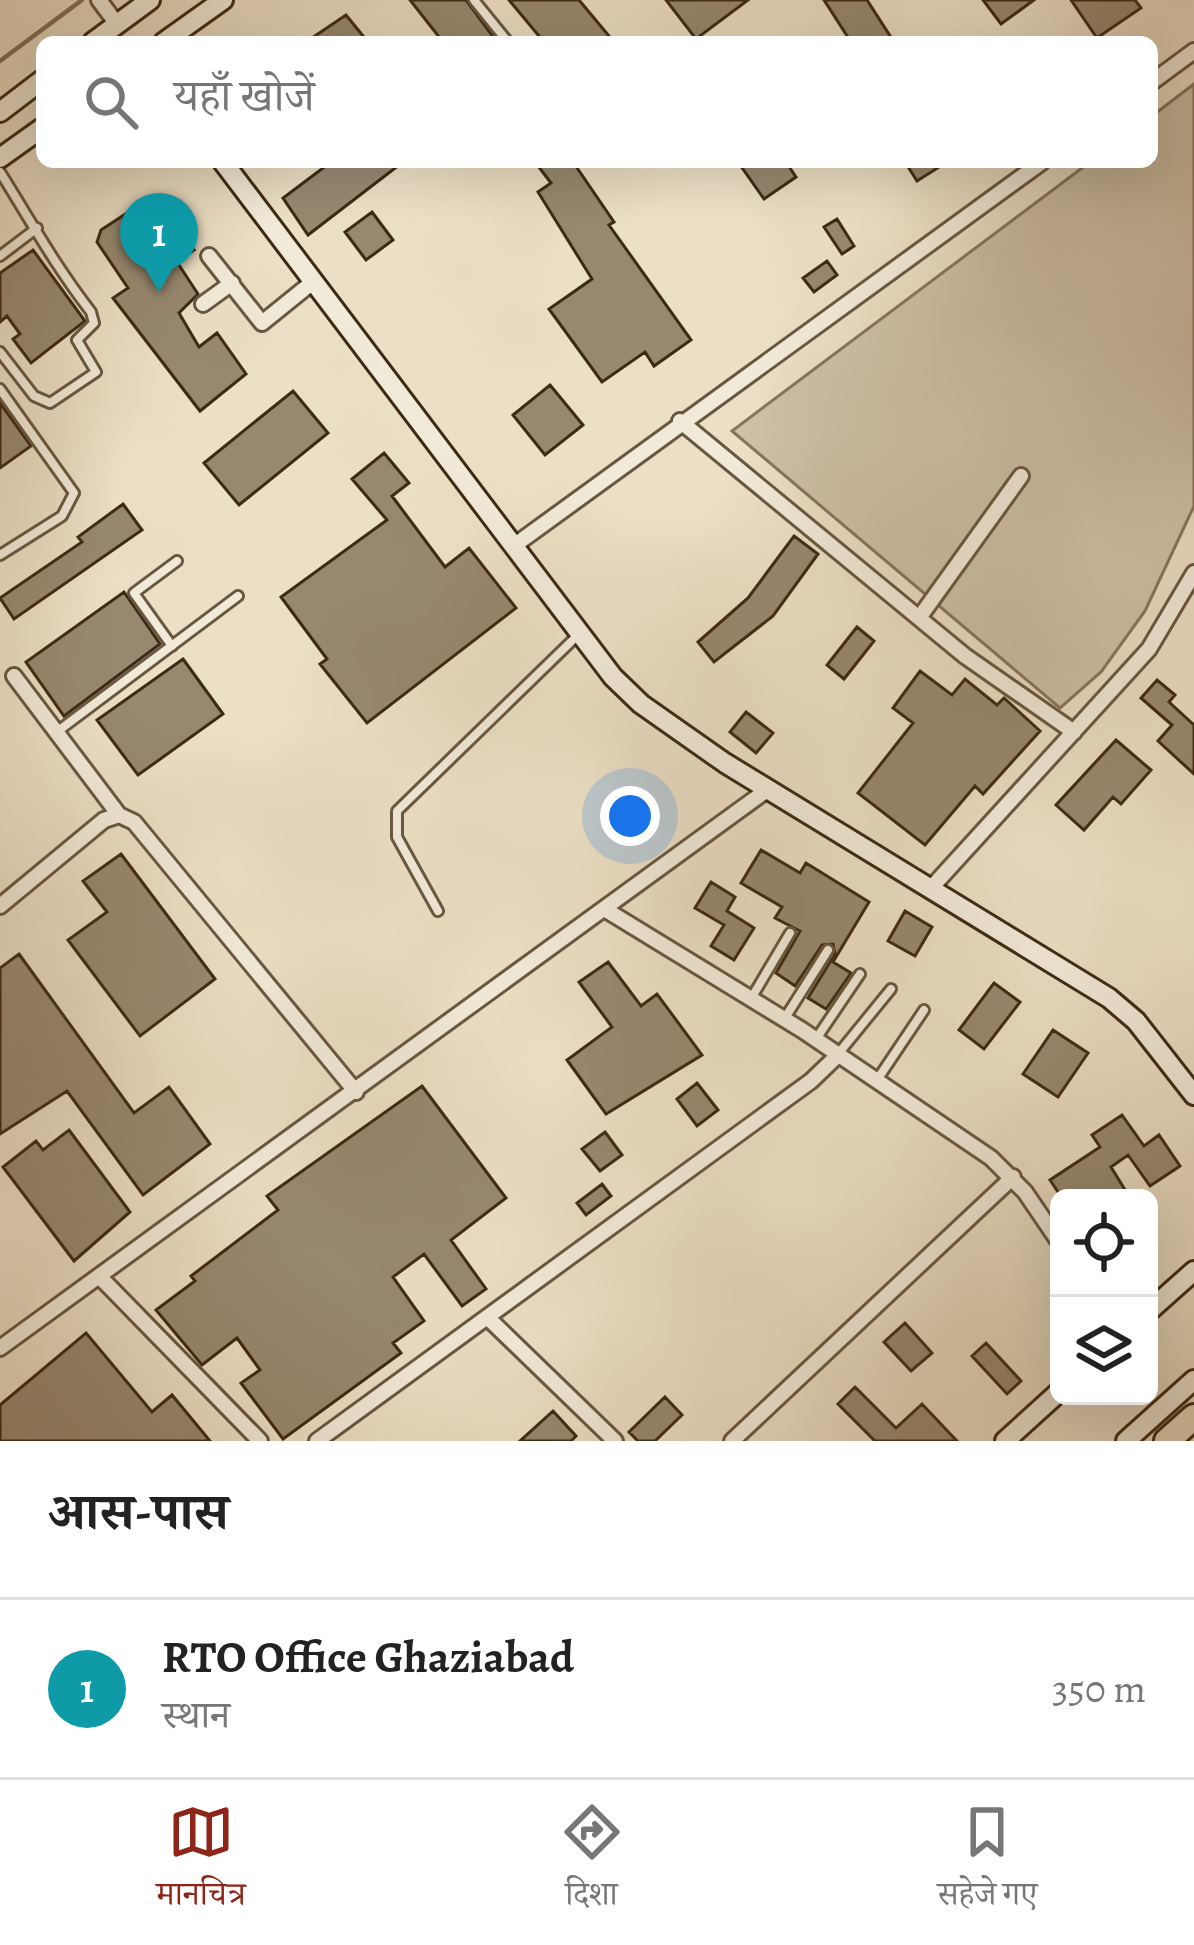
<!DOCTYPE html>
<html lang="hi">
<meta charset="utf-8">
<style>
:root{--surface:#fff;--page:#f6f6f6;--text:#222;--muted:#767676;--line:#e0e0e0;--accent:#8f2418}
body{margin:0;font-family:Alegreya,"Noto Serif Devanagari",serif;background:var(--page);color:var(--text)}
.controls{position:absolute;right:36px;bottom:36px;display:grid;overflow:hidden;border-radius:18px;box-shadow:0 12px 48px #0002}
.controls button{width:108px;height:108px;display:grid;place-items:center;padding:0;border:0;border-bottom:3px solid var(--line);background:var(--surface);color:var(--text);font:60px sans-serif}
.you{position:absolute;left:630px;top:816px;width:42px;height:42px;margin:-30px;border:9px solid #fff;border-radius:50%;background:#1a73e8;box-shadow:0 0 0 18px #1a73e833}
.badge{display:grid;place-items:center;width:78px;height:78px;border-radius:50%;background:var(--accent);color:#fff;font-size:39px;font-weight:700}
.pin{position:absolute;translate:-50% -99px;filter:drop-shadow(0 3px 6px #0008)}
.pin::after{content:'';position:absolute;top:63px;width:42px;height:36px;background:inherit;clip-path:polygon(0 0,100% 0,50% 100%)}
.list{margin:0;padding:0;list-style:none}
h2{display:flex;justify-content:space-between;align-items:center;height:156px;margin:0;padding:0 48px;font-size:51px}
h2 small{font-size:39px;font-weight:400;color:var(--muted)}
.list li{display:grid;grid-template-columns:78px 1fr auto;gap:36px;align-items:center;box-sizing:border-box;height:180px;padding:0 48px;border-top:3px solid var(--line)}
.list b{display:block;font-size:45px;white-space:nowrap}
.list p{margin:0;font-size:39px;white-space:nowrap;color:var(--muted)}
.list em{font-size:39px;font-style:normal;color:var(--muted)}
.icon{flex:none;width:66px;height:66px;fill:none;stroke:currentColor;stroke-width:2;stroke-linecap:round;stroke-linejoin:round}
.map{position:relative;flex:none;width:1194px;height:1441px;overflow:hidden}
.search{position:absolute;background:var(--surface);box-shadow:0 12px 48px #0002;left:36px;right:36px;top:36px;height:132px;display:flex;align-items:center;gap:30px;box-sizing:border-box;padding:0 42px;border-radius:18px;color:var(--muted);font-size:45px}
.sheet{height:336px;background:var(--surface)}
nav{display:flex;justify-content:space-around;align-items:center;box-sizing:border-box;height:168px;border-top:3px solid var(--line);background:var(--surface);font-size:33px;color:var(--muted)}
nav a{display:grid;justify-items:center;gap:6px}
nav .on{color:var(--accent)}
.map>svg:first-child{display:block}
.green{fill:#cdc0a7;stroke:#85755e;stroke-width:3}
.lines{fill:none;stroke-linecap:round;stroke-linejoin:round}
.stream{stroke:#82715a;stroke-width:4.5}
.building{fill:#978870;stroke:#3d2a14;stroke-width:3}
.lane-casing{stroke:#685740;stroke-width:14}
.street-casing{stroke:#685740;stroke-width:20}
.secondary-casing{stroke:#3d2a14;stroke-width:24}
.highway-casing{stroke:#3d2a14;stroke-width:30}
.lane{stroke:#f2ead9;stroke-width:8}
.street{stroke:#f2ead9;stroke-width:14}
.secondary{stroke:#f2ead9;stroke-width:18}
.highway{stroke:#ebdfc5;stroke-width:24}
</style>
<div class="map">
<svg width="1194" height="1441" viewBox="0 0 1194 1441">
<rect width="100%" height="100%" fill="#ebdfc5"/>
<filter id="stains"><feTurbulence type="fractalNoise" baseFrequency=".00167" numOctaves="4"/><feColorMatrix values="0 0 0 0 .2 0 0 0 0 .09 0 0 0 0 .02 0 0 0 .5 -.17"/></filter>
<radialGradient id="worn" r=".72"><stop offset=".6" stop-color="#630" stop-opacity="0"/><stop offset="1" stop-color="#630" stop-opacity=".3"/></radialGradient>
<path class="green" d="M 1194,84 L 1194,506 L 1145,611 L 1101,672 L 1060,708 L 732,431 L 1090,162 L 1152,162 L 1152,116 Z"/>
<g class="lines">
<path class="stream" d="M 0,61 L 82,0"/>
</g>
<path class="building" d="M 410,0 L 466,0 L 497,42 L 443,42 Z
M 509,0 L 579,0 L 614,42 L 544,42 Z
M 666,0 L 748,0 L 696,39 Z
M 824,0 L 867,0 L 894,42 L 851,42 Z
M 983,0 L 1034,0 L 1001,24 Z
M 1071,0 L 1135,0 L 1141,8 L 1097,38 Z
M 346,15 L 368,42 L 306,42 Z
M 331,162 L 403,162 L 308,235 L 283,198 Z
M 535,162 L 573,162 L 614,222 L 609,225 L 691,340 L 654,366 L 645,352 L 602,382 L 549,309 L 592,279 L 538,192 L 551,183 Z
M 738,162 L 786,162 L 796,177 L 764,199 Z
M 905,162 L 947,162 L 917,181 Z
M 150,212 L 194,250 L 177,262 L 198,294 L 179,313 L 199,347 L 217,333 L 246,374 L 200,411 L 113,298 L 128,288 L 97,242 L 101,230 L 127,213 Z
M 372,212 L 393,240 L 366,260 L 345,232 Z
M 837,219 L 854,246 L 842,254 L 824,227 Z
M 33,250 L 85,321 L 31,363 L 13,339 L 20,334 L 7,316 L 0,322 L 0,273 Z
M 827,261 L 837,275 L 814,292 L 803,278 Z
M 550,385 L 583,425 L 545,455 L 513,415 Z
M 293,391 L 328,433 L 239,505 L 204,463 Z
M 0,403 L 31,446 L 0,468 Z
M 384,453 L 409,483 L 392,496 L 445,567 L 469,548 L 516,608 L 367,723 L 320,664 L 327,659 L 281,597 L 387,520 L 352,479 Z
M 123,504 L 142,530 L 14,619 L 0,598 L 82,542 L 78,537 Z
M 794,536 L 818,554 L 773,616 L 714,662 L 698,642 L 748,598 Z
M 124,592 L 160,644 L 64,716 L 26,662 Z
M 857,627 L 874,641 L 844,679 L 827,665 Z
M 183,659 L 223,714 L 138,775 L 97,720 Z
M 920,671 L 952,695 L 965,679 L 997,705 L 1004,698 L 1040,731 L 983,794 L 975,786 L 925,845 L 858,793 L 913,723 L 893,708 Z
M 1157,680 L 1175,695 L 1169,702 L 1194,725 L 1194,774 L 1158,741 L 1172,725 L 1141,698 Z
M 746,712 L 773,733 L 756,753 L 730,732 Z
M 1116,740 L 1151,770 L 1121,804 L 1113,797 L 1084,830 L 1056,805 Z
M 761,850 L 800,873 L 806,863 L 869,902 L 833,962 L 851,973 L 826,1009 L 808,998 L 835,954 L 833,944 L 822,945 L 795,986 L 776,973 L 800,931 L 775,918 L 782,907 L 741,883 Z
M 121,854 L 215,979 L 140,1036 L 68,940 L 107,912 L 83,881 Z
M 711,882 L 735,897 L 727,911 L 754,928 L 734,960 L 711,946 L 724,925 L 695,908 Z
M 905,911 L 932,927 L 915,956 L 888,941 Z
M 19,954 L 134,1113 L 169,1087 L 210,1144 L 143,1195 L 67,1091 L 0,1134 L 0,968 Z
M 608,962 L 641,1006 L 657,994 L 702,1055 L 606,1114 L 567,1060 L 612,1027 L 579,982 Z
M 994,983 L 1020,1002 L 984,1049 L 959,1030 Z
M 1053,1030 L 1088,1053 L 1058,1097 L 1023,1074 Z
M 697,1083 L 718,1110 L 697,1126 L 677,1099 Z
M 422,1086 L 506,1198 L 451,1240 L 486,1289 L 462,1306 L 424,1254 L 393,1277 L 424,1321 L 393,1343 L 401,1353 L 283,1439 L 241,1383 L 260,1370 L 237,1338 L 202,1365 L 156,1310 L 195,1281 L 191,1276 L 278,1210 L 267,1196 Z
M 1122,1115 L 1144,1146 L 1159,1135 L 1180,1166 L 1150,1186 L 1128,1155 L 1111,1167 L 1130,1198 L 1079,1198 L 1075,1192 L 1062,1198 L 1050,1180 L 1100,1147 L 1092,1135 Z
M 69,1130 L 130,1212 L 74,1261 L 3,1167 L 36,1141 L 43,1150 Z
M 605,1132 L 622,1155 L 600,1171 L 582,1149 Z
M 602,1184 L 611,1196 L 586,1215 L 577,1203 Z
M 905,1323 L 932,1353 L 911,1371 L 884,1342 Z
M 86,1333 L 152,1412 L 172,1395 L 210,1441 L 0,1441 L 0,1405 Z
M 986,1343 L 1021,1381 L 1007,1394 L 972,1356 Z
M 855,1387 L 896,1428 L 922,1404 L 957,1441 L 875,1441 L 838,1404 Z
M 665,1397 L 682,1415 L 655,1441 L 638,1441 L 629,1432 Z
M 553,1411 L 576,1436 L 571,1441 L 520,1441 Z"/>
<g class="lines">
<defs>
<path id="lane" d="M 474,0 L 508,42
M 0,172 C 32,223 54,264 91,312 L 94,323 L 77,340 L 96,372 L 50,403 L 34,396 L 0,352
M 0,256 L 37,228
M 0,389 L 74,493 L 62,516 L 0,555
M 172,646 L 134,593 L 177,561
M 58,731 L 238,596
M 438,911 L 397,837 L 397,811 L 580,633
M 752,997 L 790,933
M 785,1018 L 828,950
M 816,1039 L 860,974
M 838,1054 L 891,989
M 877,1080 L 924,1010"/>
<path id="street" d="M 99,0 L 117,24
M 1152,82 L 1194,51
M 209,256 L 262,323 L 314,281
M 203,304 L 232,283
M 680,421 L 965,656 L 1074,732
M 515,545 L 1042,162
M 919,618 L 1021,476
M 14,676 L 119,815 L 134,822 L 356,1092
M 932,887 L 1149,649 L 1194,573
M 0,906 L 104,820 L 119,815
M 606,910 L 802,1030 L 991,1158 L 1025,1192 L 1059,1242
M 100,1277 L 260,1441
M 488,1318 L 615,1441
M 0,1348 L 767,790
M 317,1441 L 811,1081 L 837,1056
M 732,1441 L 1013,1177"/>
<path id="secondary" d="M 93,42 L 150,0
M 164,42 L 223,0
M 0,112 L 42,80
M 0,158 L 42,128
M 223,162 L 613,677 L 641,704 L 725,763 L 1109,998 L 1136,1021 L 1194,1095
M 1149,1311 L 1194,1271
M 1005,1441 L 1059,1392
M 1126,1441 L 1194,1380"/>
<path id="highway" d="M 1167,1441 L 1194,1417"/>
</defs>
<use href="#lane" class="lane-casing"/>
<use href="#street" class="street-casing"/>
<use href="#secondary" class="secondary-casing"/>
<use href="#highway" class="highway-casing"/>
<use href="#lane" class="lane"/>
<use href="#street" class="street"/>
<use href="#secondary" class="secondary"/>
<use href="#highway" class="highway"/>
</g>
<rect width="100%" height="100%" filter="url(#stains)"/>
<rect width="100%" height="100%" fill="url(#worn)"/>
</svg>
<div class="controls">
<button><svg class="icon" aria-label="locate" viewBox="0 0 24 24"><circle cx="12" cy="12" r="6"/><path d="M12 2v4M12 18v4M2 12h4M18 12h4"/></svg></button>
<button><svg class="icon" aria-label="layers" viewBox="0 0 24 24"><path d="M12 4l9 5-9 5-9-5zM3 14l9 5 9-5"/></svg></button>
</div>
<div class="you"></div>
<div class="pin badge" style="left:159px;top:292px;background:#0f9aa8">1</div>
<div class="search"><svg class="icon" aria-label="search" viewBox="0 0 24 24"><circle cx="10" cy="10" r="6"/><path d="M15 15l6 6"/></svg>यहाँ खोजें</div>
</div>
<section class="sheet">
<h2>आस-पास<small></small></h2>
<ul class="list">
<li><span class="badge" style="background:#0f9aa8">1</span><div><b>RTO Office Ghaziabad</b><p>स्थान</p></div><em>350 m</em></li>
</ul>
</section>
<nav>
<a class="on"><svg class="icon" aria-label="map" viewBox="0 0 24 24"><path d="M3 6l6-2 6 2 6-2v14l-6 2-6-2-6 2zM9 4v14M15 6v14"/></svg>मानचित्र</a>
<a><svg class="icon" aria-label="directions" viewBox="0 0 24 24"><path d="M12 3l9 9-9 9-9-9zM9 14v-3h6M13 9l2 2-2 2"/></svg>दिशा</a>
<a><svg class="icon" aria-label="saved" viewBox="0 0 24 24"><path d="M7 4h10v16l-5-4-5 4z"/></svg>सहेजे गए</a>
</nav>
